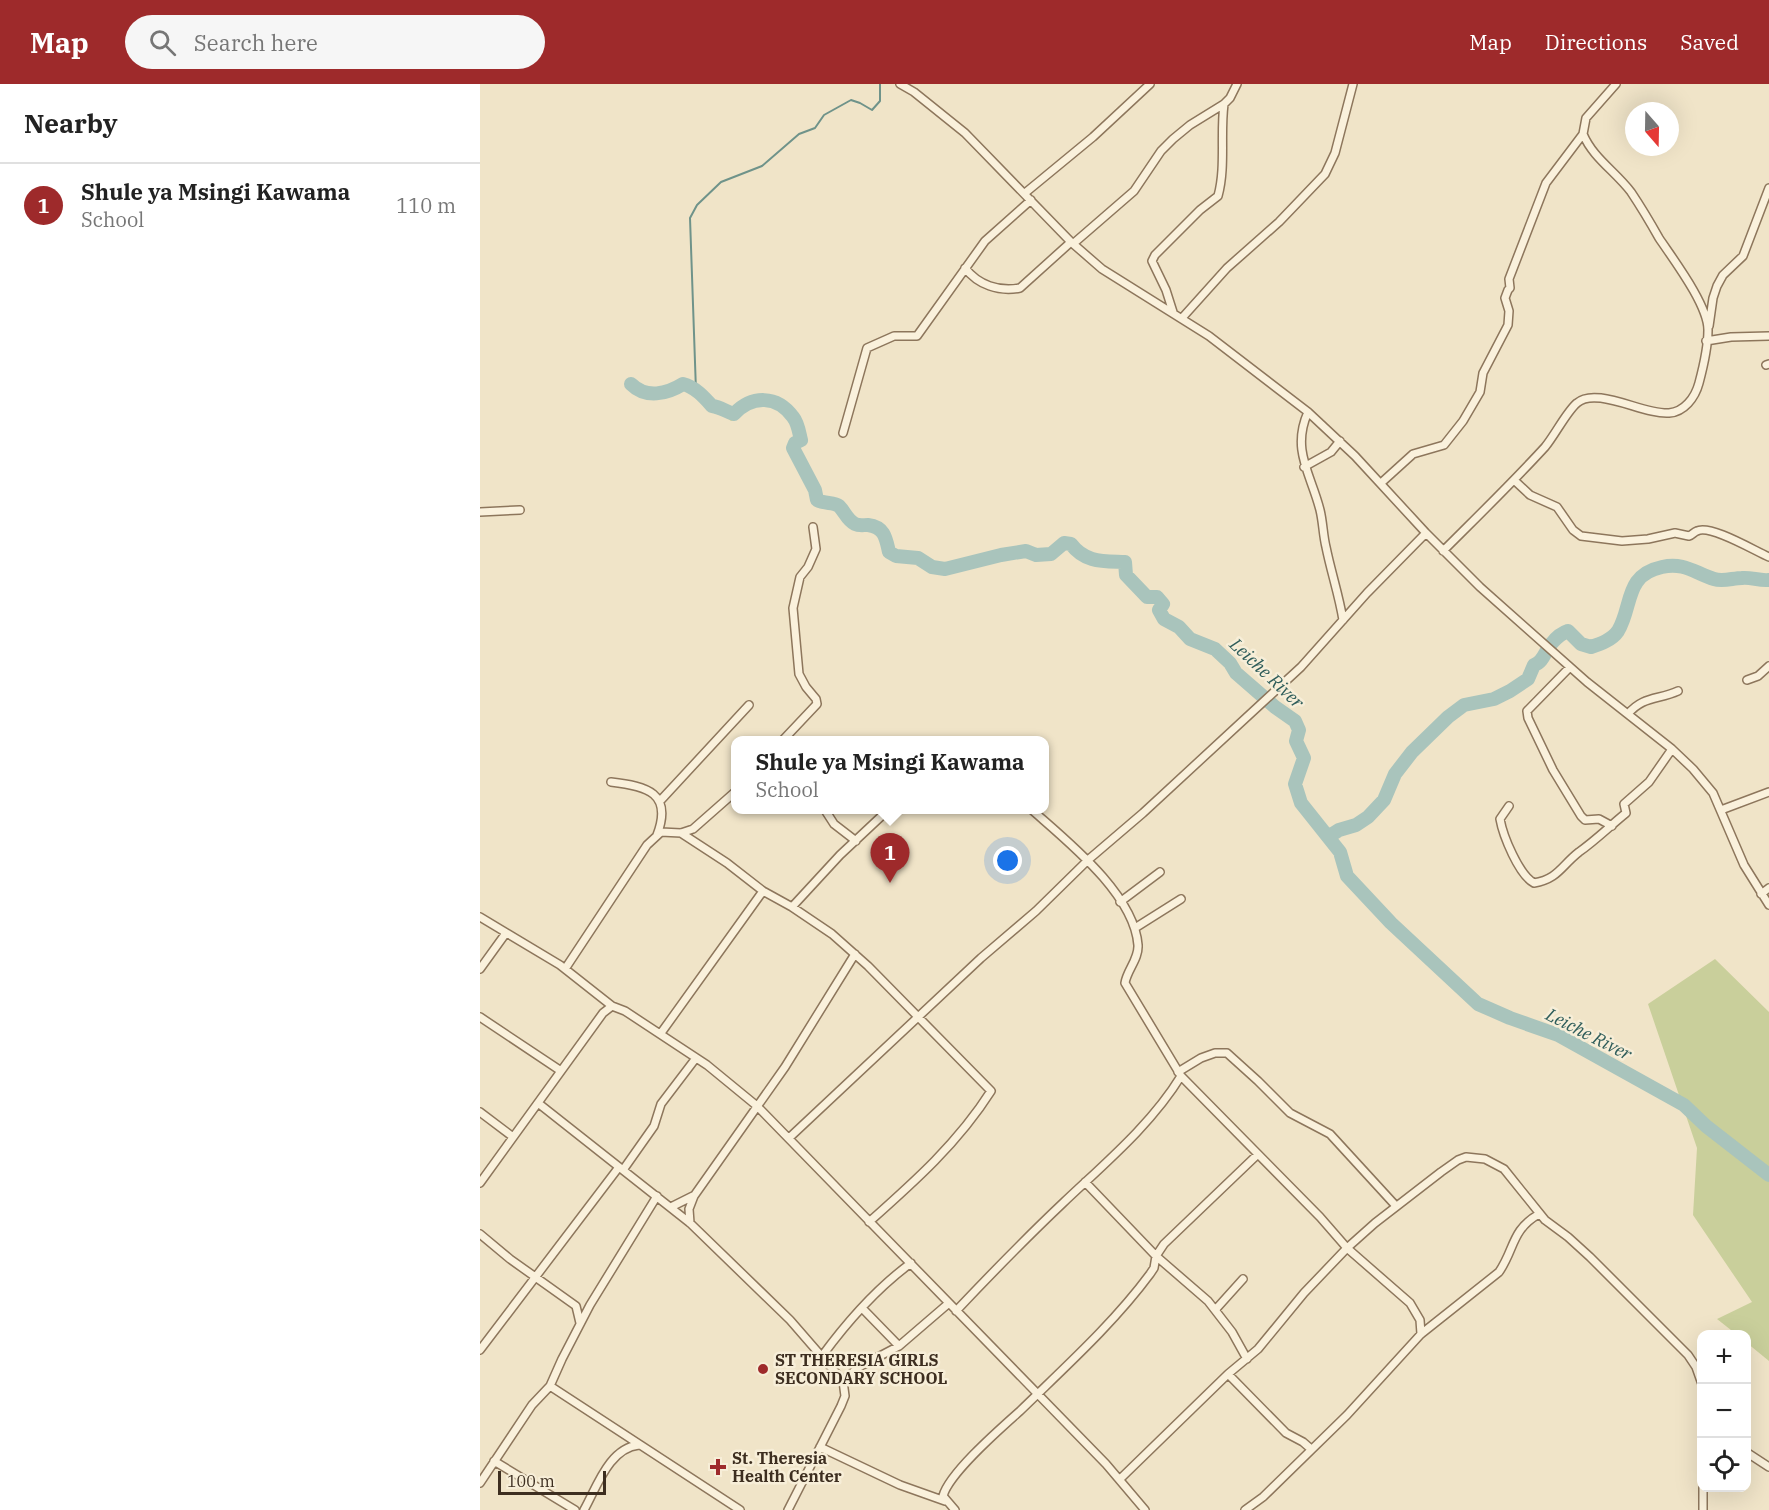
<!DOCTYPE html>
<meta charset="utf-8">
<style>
:root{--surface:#fff;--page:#f6f6f6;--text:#222;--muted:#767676;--line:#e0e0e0;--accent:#9e2a2b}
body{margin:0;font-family:"IBM Plex Serif",serif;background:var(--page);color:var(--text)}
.controls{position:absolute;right:18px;bottom:18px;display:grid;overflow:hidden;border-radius:12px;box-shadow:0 6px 24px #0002}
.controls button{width:54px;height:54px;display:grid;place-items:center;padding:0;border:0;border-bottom:2px solid var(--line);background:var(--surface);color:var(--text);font:30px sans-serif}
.compass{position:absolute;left:1145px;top:18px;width:54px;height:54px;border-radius:50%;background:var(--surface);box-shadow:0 6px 24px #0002;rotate:160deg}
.scale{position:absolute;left:18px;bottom:15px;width:108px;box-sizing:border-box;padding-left:6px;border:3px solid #3d2e20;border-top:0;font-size:16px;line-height:21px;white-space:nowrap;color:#3d2e20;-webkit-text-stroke:4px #f7eed8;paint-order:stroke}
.you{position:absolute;left:528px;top:777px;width:21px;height:21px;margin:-15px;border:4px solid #fff;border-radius:50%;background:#1a73e8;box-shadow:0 0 0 9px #1a73e833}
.badge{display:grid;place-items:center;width:39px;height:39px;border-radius:50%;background:var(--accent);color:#fff;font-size:20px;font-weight:700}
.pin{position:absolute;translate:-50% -50px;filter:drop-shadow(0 2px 3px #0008)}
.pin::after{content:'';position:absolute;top:32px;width:21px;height:18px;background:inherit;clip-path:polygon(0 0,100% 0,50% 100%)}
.popup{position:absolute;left:251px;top:652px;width:318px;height:78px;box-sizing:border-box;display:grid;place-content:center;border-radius:12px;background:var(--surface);filter:drop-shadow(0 2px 4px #0005);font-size:20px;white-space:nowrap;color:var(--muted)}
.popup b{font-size:22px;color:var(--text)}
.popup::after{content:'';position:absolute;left:50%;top:100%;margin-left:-12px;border:12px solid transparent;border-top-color:var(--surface)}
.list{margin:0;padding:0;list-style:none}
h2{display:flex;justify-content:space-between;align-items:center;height:78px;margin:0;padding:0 24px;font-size:26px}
h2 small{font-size:20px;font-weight:400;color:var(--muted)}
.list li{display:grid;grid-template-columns:39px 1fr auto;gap:18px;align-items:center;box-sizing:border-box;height:84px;padding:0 24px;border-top:2px solid var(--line)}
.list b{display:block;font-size:22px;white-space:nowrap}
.list p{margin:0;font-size:20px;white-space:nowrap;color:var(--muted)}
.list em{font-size:20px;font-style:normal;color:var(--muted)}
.icon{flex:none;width:33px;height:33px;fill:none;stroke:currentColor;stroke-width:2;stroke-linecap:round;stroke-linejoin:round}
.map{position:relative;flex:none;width:1289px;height:1426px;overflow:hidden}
header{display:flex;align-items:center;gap:36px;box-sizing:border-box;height:84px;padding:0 30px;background:var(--accent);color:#fff}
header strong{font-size:28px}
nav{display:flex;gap:33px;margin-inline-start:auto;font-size:21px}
.search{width:420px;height:54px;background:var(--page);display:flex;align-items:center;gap:15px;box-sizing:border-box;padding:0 21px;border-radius:33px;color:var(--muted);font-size:22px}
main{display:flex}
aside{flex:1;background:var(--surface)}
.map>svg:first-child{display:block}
.green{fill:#c9cf9b}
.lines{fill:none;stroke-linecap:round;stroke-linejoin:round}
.stream{stroke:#6f938a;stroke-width:2}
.river{stroke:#a9c4bc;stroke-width:14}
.minor-casing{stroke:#8d765c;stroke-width:10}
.minor{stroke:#faf1dc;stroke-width:7}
.poi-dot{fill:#9e2a2b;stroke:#f7eed8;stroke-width:2}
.labels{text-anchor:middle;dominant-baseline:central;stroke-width:5;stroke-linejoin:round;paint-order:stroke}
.poi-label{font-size:16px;font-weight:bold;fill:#3d2e20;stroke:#f7eed8;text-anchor:start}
.water-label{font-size:18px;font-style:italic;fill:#2f5d5a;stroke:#f7eed8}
</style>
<header>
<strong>Map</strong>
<div class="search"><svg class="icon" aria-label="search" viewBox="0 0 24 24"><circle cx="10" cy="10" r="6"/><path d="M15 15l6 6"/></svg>Search here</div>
<nav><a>Map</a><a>Directions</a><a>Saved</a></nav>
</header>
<main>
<aside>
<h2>Nearby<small></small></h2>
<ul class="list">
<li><span class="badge">1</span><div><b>Shule ya Msingi Kawama</b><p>School</p></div><em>110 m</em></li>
</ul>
</aside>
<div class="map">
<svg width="1289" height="1426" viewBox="0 0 1289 1426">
<rect width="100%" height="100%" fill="#f0e4c8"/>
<path class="green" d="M 269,316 L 271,319 L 259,327 L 255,336 L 251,337 L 243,331 L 243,327 L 234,329 L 228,324 L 228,322 C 236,318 245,317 250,325 Z
M 1235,875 L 1289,928 L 1289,1277 L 1267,1259 L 1266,1250 L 1256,1250 L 1237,1235 L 1272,1218 L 1213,1131 L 1217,1064 L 1168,920 Z"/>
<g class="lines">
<path class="stream" d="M 216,307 L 210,134 L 217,121 L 241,98 L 282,82 L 319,50 L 335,44 L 344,31 L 371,16 L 380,19 L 392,26 L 400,17 L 400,0"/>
<path class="river" d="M 151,300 C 166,315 187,310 203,300 C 215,303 224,313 232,322 C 241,323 246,328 254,330 C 272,311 297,311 313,333 C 318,339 319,348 321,356 L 315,359 L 313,364 L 335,406 L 337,416 C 345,420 354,418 359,422 C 365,428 367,436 375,440 C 379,442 383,441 388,441 C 405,443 406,455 409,468 L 416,472 L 438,474 L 452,483 L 465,485 L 521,471 L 546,467 L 556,471 L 571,470 L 584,459 L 591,460 C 605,479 624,477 645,478 L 646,491 L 667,513 L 677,513 L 683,520 L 679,526 L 684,535 L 699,543 L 710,555 L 735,565 L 750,579 L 756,589 L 795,623 L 815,637 L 819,646 L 816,657 L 824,674 L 815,700 L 821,719 L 860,768 L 867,792 L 911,839 L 998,920 L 1030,934 L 1078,951 L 1204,1021 L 1226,1042 L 1289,1091
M 848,753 L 859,746 L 876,741 L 888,733 L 904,716 L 915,690 L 932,668 L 968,633 L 984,621 L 1014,615 L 1030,607 L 1048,595 L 1054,581 C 1064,578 1065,566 1072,559 C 1076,554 1082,549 1088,547 L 1101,560 L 1111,563 C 1120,560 1132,556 1138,547 C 1153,522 1144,491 1182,483 C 1204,478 1215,489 1234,495 C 1243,498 1253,494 1262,494 C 1271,493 1279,497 1289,496"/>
<defs>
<path id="minor" d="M 420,0 L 434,8 L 485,49 L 591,158 L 622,185 L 729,252 L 828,328 L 875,372 L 946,449 L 1000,503 L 1107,598 L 1192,665 L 1213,685 L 1233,709 L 1264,781 L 1289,821
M 545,109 L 613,53 L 670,0
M 594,159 L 654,107 L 681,67 L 693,55 L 710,41 L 744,20 L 750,14 L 757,0
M 485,184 C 498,201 519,208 540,204 L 591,158
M 693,228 L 686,206 L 672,177 L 675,171 L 720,126 L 738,112 C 746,83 740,50 744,20
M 702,234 L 747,184 L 799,138 L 845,90 L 855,69 L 873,0
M 1229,242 L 1233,214 L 1237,202 L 1243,191 L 1263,172 L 1289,104
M 1226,257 L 1251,253 L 1289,252
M 1286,281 L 1289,280
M 828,328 C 811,366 831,390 840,426 C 843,438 843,451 846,463 C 851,488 859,511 863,536
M 363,349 L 387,264 L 414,252 L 437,252 L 505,157 L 551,116
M 824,383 L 851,368 L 860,357
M 1034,396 L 1050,411 L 1077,423 L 1093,446 L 1101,452 L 1142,457 L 1168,455 L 1195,449 L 1209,452 C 1212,451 1214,448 1217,447 C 1230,440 1275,467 1289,473
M 901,399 L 933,370 L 964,361 L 983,337 L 1000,308 L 1003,289 L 1028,241 L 1029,227 L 1025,214 L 1028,206 L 1030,204 L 1029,195 L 1066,99 L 1103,50
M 0,428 L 40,426
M 963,467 C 997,433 1032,399 1065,363 C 1075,351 1087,327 1097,319 C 1116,302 1164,331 1189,329 C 1204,328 1215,314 1219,299 C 1223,284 1228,262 1228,246 C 1228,221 1193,175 1179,154 C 1170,138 1161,123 1151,108 C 1135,87 1113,74 1103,50 L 1106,34 L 1136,0
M 1090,583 L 1047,627 L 1048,634 L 1073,686 L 1101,732 L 1105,736 L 1119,735 L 1132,742
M 1267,596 L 1278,592 L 1289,582
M 1148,630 C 1163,612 1178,616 1198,607
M 303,656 L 337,620 L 336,615 L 326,603 L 319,590 L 313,524 L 320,493 L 328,483 L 336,465 L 333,443
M 131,698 C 167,702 193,709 177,751
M 180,717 L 269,621
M 1029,722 L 1020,735 C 1023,752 1039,791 1054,799 C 1078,795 1081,782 1099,768 C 1116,756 1130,742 1146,729 L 1144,720 L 1169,698 L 1192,665
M 345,726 L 354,740 L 376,757
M 552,726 C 587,757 654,810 658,861 C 659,875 647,886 645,899 L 701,992 L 840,1133 L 867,1164 L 930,1219 L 940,1236 L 941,1250
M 1241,726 L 1289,708
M 201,749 L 247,779 L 283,807 L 312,823 L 352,850 L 388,882 L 511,1007 C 478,1059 434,1098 389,1138
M 1281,810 L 1289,804
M 640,818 L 680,788
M 312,823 L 360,771 L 408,726
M 0,833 L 80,881 L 132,922
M 655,844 L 701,815
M 0,885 L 26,849
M 85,885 L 167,761 L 181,748 L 201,749 L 213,745 L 255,708
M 0,933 L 81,987
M 181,949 L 283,807
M 698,988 L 721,974 L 735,969 L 747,969 L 778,997 L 810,1029 L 850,1050 L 916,1122
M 58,1019 L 210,1139 L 310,1236 L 363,1297 L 365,1312 L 361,1322 L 308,1426
M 0,1028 L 33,1053
M 309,1054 L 501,874 L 556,827 L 608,776 L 663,729 L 782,619 L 821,583 L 887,509 L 946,449
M 143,1086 L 174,1042 L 181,1020 L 216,974
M 605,1098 L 676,1172 L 728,1217 L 752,1248 L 767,1275
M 0,1099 L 123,929 L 132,922 L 145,927 L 227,981 L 277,1022 L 626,1380 L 665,1426
M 191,1123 L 213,1112
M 210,1139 L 209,1125 L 214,1112 L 305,983 L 375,870
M 0,1150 L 30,1175 L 96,1222 L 100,1239
M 382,1224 L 419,1262
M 736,1225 L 763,1195
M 476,1227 C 511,1190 546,1154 583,1119 C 624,1080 671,1041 701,992
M 0,1266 L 139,1083
M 342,1272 C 367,1238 397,1204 431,1179
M 748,1290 L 806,1349 L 823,1358 L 831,1365
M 363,1297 L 379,1283 L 419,1262 L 469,1219
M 70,1302 L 260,1426
M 340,1363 L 420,1401 L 465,1417
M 1266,1368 L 1289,1383
M 1222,1374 L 1222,1390
M 14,1377 L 95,1426
M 640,1395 L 748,1290 L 778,1265 L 824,1209 L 867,1164 L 895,1139 L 961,1088 L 978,1076 L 986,1073 L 1005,1075 L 1024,1085 L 1065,1136 L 1088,1153 L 1110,1173 L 1208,1271 L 1216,1283 L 1222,1300
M 0,1399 L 52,1321 L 70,1302 L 82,1275 L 110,1221 L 177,1112
M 1223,1404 L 1223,1426
M 104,1426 C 117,1403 129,1364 159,1361
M 475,1426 L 463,1412 C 469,1389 521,1344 540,1327 C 585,1283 633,1240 670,1190 L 674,1184 L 676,1172 L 684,1160 L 777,1071
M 765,1426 L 783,1413 L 867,1331 L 941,1250 L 1019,1188 C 1035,1165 1031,1146 1059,1130"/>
</defs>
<use href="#minor" class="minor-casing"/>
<use href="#minor" class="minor"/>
</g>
<g class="poi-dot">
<circle cx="283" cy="1285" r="6"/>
<path d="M235 1374h6v6h6v6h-6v6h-6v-6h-6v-6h6z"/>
</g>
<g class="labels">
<g class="poi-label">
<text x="295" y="1276">ST THERESIA GIRLS<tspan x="295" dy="18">SECONDARY SCHOOL</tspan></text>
<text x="252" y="1374">St. Theresia<tspan x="252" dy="18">Health Center</tspan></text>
</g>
<g class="water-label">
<text transform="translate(787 589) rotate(43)">Leiche River</text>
<text transform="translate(1109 950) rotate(27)">Leiche River</text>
</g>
</g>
</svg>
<div class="controls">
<button>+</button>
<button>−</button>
<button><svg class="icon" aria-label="locate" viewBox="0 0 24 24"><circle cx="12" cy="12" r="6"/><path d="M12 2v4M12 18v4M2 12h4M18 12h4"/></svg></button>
</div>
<svg class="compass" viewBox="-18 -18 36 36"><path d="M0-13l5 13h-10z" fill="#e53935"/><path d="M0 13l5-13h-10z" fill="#767676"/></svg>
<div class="scale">100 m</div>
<div class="you"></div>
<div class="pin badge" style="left:410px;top:799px">1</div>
<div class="popup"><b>Shule ya Msingi Kawama</b>School</div>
</div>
</main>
